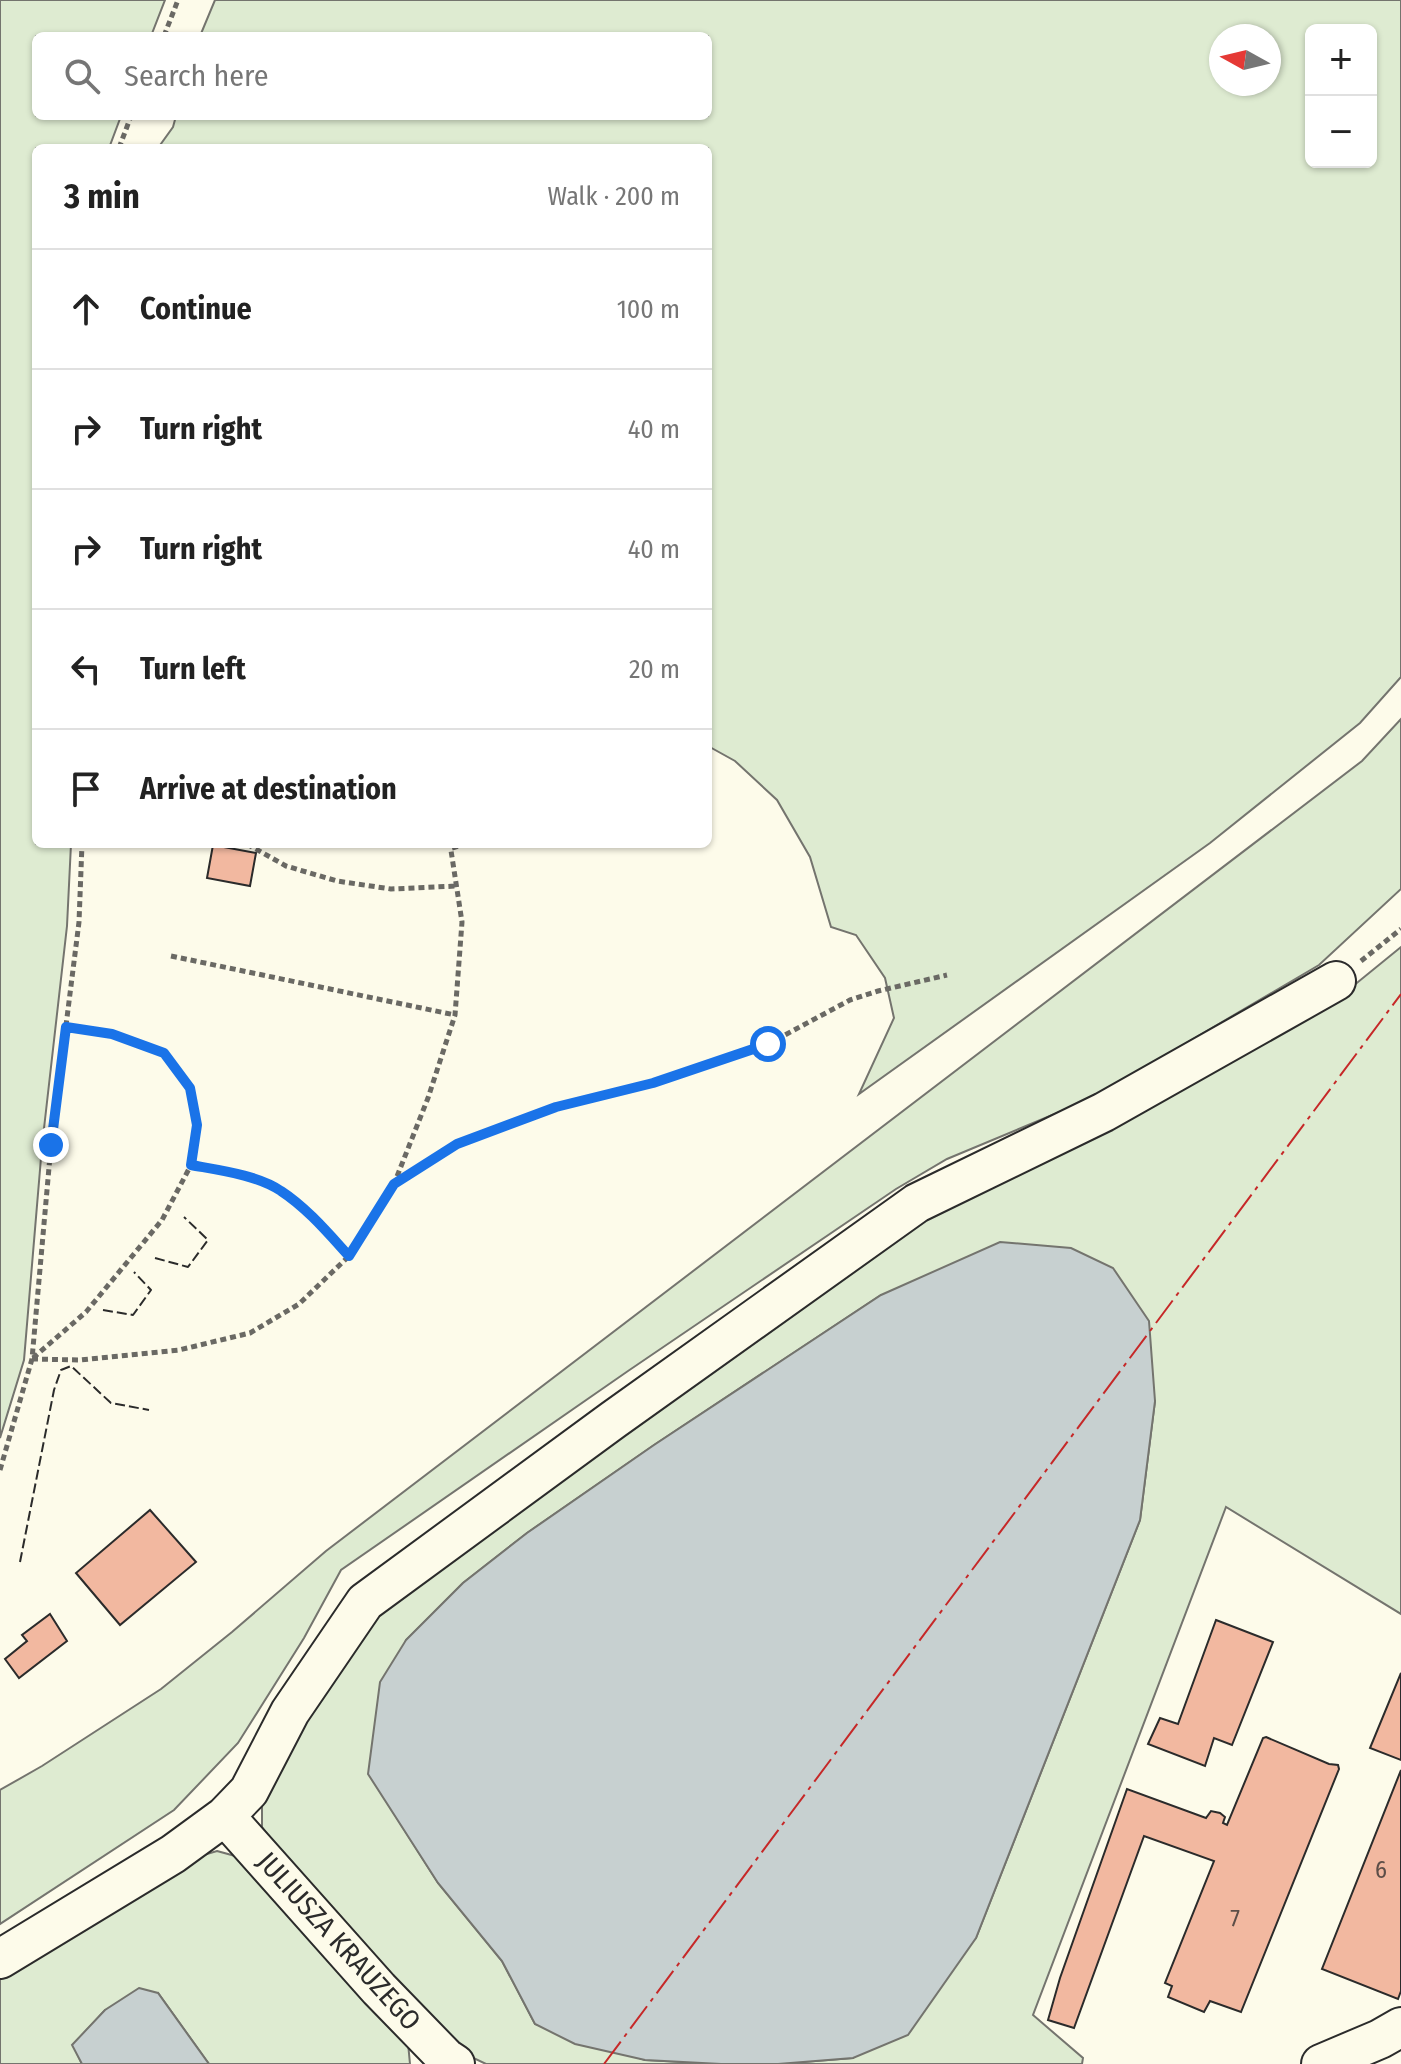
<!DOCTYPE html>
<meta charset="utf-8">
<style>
:root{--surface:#fff;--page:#f6f6f6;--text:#222;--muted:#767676;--line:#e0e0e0}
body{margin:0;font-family:"Fira Sans Condensed",sans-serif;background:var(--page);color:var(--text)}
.controls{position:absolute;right:24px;top:24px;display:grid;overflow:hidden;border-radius:12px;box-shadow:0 2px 6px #0004}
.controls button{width:72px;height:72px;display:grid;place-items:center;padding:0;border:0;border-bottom:2px solid var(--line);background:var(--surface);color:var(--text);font:40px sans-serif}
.compass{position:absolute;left:1209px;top:24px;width:72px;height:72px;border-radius:50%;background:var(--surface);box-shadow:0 2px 6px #0004;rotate:278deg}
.stop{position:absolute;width:24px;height:24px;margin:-18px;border:6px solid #1a73e8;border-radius:50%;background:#fff}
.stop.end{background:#1a73e8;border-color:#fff;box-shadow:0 2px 8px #0008}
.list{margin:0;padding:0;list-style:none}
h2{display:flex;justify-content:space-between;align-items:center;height:104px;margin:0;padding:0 32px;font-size:34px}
h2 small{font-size:26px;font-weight:400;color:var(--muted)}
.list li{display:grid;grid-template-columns:52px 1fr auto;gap:24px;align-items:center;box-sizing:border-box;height:120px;padding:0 32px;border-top:2px solid var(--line)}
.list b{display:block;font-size:30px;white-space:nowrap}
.list em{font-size:26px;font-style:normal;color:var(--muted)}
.icon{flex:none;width:44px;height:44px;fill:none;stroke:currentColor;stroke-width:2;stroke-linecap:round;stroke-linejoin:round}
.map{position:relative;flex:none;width:1401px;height:2064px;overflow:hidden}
.search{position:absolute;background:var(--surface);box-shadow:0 2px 6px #0004;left:32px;top:32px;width:680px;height:88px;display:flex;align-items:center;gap:20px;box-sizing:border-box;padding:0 28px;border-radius:12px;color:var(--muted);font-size:30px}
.panel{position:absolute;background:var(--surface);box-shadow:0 2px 6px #0004;left:32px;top:144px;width:680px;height:704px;border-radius:12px}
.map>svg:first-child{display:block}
.green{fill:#deebd1;stroke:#74746e;stroke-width:2;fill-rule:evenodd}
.water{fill:#c7d0d0;stroke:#74746e;stroke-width:2}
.building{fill:#f2b8a0;stroke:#2b2b2b;stroke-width:2}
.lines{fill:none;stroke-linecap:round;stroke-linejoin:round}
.minor-casing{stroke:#2b2b2b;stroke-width:42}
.path{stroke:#6a6964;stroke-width:5;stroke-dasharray:6 4;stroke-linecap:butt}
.minor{stroke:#fdfbea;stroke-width:38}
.fence{stroke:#2b2b2b;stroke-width:2;stroke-dasharray:10 4;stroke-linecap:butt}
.power{stroke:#c62828;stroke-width:2;stroke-dasharray:28 6 4 6;stroke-linecap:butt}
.route{stroke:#1a73e8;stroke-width:10}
.labels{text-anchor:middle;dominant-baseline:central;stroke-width:6;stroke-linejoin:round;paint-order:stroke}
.number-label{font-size:24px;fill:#5d4e48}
.street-label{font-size:28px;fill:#2b2b2b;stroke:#fdfbea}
</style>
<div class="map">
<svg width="1401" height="2064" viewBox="0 0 1401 2064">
<rect width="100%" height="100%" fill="#fdfbea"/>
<path class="green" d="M 0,0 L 165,0 L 151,36 L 36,36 L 36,116 L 121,116 L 109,148 L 36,148 L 36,844 L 71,844 L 67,926 L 42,1146 L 24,1360 L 0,1438 Z
M 215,0 L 1401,0 L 1401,677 L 1360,723 L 1210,843 L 859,1094 L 894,1018 L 885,978 L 856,935 L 831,927 L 810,857 L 777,800 L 735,761 L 708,746 L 708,148 L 158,148 L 173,127 L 176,116 L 708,116 L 708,36 L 200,36 ZM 1371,30 L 1371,162 L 1311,162 L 1311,30 ZM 1221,36 L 1269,36 L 1269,84 L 1221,84 Z
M 1401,719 L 1401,889 L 1319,965 L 1093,1098 L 947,1159 L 896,1189 L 628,1371 L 341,1570 L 304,1638 L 238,1743 L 174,1810 L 0,1924 L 0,1790 L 42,1766 L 161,1689 L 232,1632 L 326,1551 L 1362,761 Z
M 1401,947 L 1401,1614 L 1226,1507 L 1033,2015 L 1083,2058 L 1082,2064 L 778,2064 L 853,2058 L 976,1938 L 1140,1520 L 1155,1401 L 881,1295 L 654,1445 L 527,1533 L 463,1583 L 406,1640 L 369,1774 L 438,1883 L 502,1961 L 535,2024 L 645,2060 L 721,2064 L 486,2064 L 465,2054 L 435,2026 L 279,1851 L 262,1827 L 262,1797 L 301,1716 L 377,1607 L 927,1219 L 1347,991 Z
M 217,1851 L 246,1859 L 386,2024 L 408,2043 L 410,2064 L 209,2064 L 158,1993 L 105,2010 L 73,2045 L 82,2064 L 0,2064 L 0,1973 L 180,1862 Z"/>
<path class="water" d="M 1000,1242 L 1071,1248 L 1113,1268 L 1149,1321 L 1155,1401 L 1140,1520 L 976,1938 L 908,2035 L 853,2058 L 778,2064 L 721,2064 L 645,2060 L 575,2044 L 535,2024 L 502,1961 L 438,1883 L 368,1774 L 380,1682 L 406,1640 L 463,1583 L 527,1533 L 654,1445 L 881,1295 Z
M 139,1988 L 158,1993 L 209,2064 L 82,2064 L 72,2045 L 105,2010 Z"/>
<path class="building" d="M 213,845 L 256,853 L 250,886 L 207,878 Z
M 150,1510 L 196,1562 L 120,1625 L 76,1573 Z
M 50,1614 L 67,1641 L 19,1678 L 5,1659 L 27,1641 L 22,1635 Z
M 1216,1620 L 1273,1642 L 1232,1745 L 1214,1738 L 1205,1766 L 1148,1744 L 1160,1718 L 1178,1724 Z
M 1401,1673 L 1401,1760 L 1370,1748 Z
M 1266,1737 L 1329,1764 L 1338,1765 L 1339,1769 L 1241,2012 L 1210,2001 L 1204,2012 L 1168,1997 L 1172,1986 L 1165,1983 L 1214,1861 L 1144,1836 L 1074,2028 L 1048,2020 L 1060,1978 L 1127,1789 L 1206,1818 L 1211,1811 L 1220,1813 L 1225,1817 L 1223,1823 L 1227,1825 L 1263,1738 Z
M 1401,1770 L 1401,1991 L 1398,1999 L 1322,1969 Z"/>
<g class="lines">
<defs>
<path id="minor" d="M 225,1816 L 379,1989 L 446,2058 L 455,2064
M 0,1959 L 173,1854 L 225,1816 L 249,1791 L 290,1712 L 365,1602 L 613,1420 L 917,1203 L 1104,1112 L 1336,981
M 1321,2064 L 1380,2039 L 1401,2027"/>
</defs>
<use href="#minor" class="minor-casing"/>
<path class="path" d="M 164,36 L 178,0
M 119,148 L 131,116
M 247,844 L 286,866 L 337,881 L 391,889 L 457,886
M 452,848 L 466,844
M 171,956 L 455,1015
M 1361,961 L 1401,929
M 191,1165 C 218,1170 258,1175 281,1191 C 307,1208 328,1233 349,1256
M 395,1183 L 457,1144 L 556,1107 L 653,1083 L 768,1044 L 850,1000 L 878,991 L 947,975
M 33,1358 L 86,1312 L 162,1220 L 191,1165 L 197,1125 L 190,1088 L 164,1053 L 112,1034 L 66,1027
M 32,1359 L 80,1360 L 179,1350 L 250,1333 L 299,1304 L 349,1256 L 394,1184 L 428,1098 L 455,1015 L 462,922 L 450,844
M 0,1470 L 32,1359 L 51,1145 L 79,922 L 82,844"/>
<use href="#minor" class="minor"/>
<path class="fence" d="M 155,1258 L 188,1267 L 208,1240 L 184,1217
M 103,1310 L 133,1315 L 151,1290 L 134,1272
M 20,1562 L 54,1390 L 61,1370 L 71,1366 L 111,1403 L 149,1410"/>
<path class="power" d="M 604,2064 L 1401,994"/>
</g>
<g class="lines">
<path class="route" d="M 51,1145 L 66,1027 L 112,1034 L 164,1053 L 190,1088 L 197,1125 L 191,1165 C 218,1170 258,1175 281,1191 C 307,1208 328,1233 349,1256 L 394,1184 L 457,1144 L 556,1107 L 653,1083 L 768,1044"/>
</g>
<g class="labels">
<g class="number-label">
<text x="1381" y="1870">6</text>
<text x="1235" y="1919">7</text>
</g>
<g class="street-label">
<text transform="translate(339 1941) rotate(48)">JULIUSZA KRAUZEGO</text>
</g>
</g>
</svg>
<div class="controls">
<button>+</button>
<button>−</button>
</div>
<svg class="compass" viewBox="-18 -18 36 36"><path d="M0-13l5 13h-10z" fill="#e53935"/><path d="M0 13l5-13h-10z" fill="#767676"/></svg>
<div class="stop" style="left:768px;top:1044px"></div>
<div class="stop end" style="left:51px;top:1145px"></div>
<div class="search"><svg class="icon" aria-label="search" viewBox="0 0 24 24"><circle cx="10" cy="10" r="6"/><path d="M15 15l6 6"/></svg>Search here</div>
<section class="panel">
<h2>3 min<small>Walk · 200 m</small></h2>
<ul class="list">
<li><svg class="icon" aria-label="ahead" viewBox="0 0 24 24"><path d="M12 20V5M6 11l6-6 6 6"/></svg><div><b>Continue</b></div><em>100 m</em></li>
<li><svg class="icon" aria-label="right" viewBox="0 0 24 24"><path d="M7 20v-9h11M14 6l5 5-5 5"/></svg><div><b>Turn right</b></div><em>40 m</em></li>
<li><svg class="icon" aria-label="right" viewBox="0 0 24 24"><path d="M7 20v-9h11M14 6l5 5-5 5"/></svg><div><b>Turn right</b></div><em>40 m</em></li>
<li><svg class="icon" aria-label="left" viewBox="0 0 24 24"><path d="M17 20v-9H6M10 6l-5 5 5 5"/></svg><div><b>Turn left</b></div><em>20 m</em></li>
<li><svg class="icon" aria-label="arrive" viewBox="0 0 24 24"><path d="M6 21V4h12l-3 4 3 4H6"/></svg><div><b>Arrive at destination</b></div></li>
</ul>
</section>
</div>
